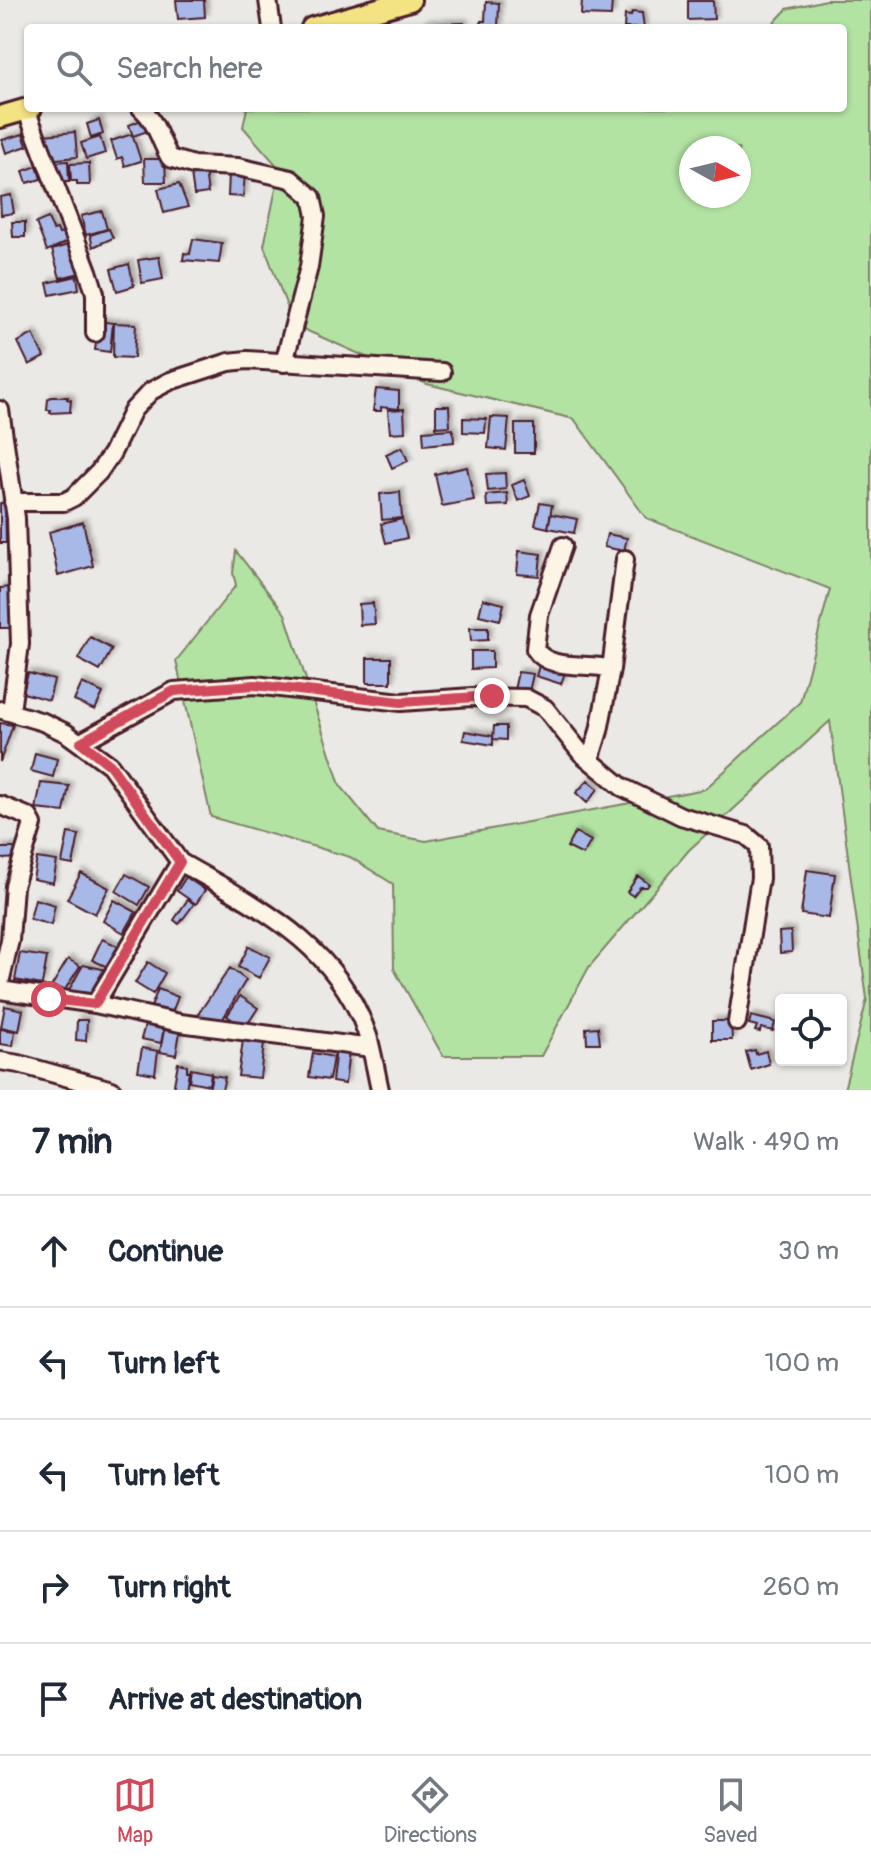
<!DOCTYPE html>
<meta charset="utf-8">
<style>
:root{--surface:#fff;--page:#f2f2f3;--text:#1f2937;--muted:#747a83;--line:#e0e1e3;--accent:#d1495b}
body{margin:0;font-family:Pangolin,sans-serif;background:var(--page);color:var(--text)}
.controls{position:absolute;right:24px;bottom:24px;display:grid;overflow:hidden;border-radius:8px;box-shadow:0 2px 6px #0004}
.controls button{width:72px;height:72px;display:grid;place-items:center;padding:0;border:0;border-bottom:2px solid var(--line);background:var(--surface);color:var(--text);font:40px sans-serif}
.compass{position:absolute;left:679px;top:136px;width:72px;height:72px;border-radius:50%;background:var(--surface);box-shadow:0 2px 6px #0004;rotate:98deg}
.stop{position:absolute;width:24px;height:24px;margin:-18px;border:6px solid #d1495b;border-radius:50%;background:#fff}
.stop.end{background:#d1495b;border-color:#fff;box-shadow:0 2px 8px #0008}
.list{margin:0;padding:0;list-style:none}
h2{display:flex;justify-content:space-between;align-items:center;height:104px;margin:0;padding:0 32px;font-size:34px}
h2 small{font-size:26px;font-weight:400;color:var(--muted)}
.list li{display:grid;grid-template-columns:52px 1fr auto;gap:24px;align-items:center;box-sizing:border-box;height:112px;padding:0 32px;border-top:2px solid var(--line)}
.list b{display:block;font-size:30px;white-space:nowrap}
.list em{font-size:26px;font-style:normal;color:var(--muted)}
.icon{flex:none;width:44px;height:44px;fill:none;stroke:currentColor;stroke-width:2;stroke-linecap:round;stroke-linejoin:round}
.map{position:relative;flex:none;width:871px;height:1090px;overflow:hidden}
.search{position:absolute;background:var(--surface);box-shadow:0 2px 6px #0004;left:24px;right:24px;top:24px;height:88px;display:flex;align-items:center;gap:20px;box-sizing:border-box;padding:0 28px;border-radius:8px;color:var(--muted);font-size:30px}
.sheet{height:664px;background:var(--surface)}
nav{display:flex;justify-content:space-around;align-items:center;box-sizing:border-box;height:112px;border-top:2px solid var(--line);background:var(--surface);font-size:22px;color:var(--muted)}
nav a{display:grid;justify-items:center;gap:4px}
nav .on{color:var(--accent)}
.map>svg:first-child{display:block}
.green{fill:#b2e3a3;stroke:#7e8167;stroke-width:2;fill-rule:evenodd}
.building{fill:#a8b8e7;stroke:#4a1f2b;stroke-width:2;filter:url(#shadow)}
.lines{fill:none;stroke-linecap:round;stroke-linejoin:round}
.minor-casing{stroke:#4a1f2b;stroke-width:22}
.major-casing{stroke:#4a1f2b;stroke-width:26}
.minor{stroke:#fcf5e5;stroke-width:16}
.major{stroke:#f4e382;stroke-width:20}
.route{stroke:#d1495b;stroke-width:10}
</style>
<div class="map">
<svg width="871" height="1090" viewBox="0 0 871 1090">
<defs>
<filter id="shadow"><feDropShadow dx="3.5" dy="-3.5" stdDeviation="2" flood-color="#0004"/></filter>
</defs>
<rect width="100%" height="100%" fill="#ebe9e5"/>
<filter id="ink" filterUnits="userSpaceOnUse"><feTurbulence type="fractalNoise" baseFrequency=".0125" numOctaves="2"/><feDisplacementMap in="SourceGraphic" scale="16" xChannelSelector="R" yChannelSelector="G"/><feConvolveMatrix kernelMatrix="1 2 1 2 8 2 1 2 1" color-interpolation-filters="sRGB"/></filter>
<g filter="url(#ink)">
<path class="green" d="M 826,0 L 871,0 L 871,1090 L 844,1090 L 867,999 L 830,721 L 689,850 L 589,967 L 541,1056 L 443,1056 L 394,969 L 393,884 L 350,857 L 211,817 L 176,661 L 236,585 L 233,573 L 236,551 L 285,614 L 340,785 L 378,832 L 426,841 L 705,789 L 800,702 L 830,589 L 646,518 L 574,419 L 427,384 L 294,325 L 264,246 L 280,169 L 243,127 L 247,108 L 843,108 L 843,28 L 769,28 L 787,9 ZM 691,148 L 739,148 L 739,196 L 691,196 Z"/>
<path class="building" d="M 176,0 L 204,0 L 205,17 L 178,19 Z
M 582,0 L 612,0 L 611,16 L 581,15 Z
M 688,1 L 713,1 L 714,19 L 688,20 Z
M 486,2 L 499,3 L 498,28 L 481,28 L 481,21 L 485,21 Z
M 632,12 L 642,13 L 644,28 L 624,28 L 625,15 L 631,16 Z
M 464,23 L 464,28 L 422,28 L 423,24 Z
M 146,118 L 151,130 L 133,136 L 129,125 Z
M 99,120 L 103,134 L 91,138 L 87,124 Z
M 75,132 L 77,157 L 47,160 L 44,135 Z
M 23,134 L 27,146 L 6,153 L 2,140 Z
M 132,134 L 141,161 L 125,166 L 122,157 L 117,159 L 111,141 Z
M 100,137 L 105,153 L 86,159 L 81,143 Z
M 144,159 L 165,159 L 166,182 L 145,182 Z
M 68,161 L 69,182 L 56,182 L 55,162 Z
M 89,163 L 90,185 L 77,185 L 77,181 L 71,181 L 70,164 Z
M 37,166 L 41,179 L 27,183 L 23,171 Z
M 205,172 L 208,193 L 194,195 L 191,174 Z
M 229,173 L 245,174 L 243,197 L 228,196 Z
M 179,184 L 188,207 L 164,213 L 158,189 Z
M 11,195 L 14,213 L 1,215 L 0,197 Z
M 102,211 L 107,229 L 86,235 L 81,216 Z
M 48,218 L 53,230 L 57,229 L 59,234 L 63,233 L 67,242 L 47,251 L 36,223 Z
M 12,222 L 25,222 L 25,237 L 13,237 Z
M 109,229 L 113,238 L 93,247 L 90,235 Z
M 193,239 L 222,243 L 219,263 L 183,260 L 184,253 L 190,254 Z
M 71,244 L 80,273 L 60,278 L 52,250 Z
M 159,257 L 163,279 L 142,283 L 138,260 Z
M 129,264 L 134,286 L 117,291 L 111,269 Z
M 77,276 L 79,289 L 50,295 L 47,283 Z
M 99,321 L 113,323 L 110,352 L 95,350 Z
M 114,323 L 136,324 L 134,358 L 113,357 Z
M 33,334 L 44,357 L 29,365 L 18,342 Z
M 376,389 L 399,391 L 399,409 L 381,407 L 381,411 L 373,411 Z
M 51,397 L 68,397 L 67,399 L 71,400 L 70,412 L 50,413 L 51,410 L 47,410 L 48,399 Z
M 436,406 L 449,406 L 450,426 L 436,427 Z
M 404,409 L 405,432 L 390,433 L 388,410 Z
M 491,417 L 509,418 L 506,450 L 488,448 Z
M 463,418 L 486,419 L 485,433 L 463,432 Z
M 515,424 L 534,424 L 534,453 L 515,453 Z
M 453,429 L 454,442 L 424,445 L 423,431 Z
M 402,447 L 408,461 L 392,468 L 386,454 Z
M 467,467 L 474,500 L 442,506 L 435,474 Z
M 505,473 L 506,489 L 488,491 L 486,474 Z
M 524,480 L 530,496 L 518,501 L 512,485 Z
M 400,492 L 402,518 L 382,520 L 380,494 Z
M 507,493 L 508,505 L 487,506 L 486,495 Z
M 5,502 L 6,543 L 0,543 L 0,503 Z
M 540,503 L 552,505 L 548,528 L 535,525 Z
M 551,514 L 577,519 L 574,533 L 548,528 Z
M 402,519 L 407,538 L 386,543 L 381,524 Z
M 83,522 L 93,566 L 58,576 L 49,532 Z
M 607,534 L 627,538 L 624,551 L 604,547 Z
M 519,551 L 541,554 L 539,576 L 517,574 Z
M 15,587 L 16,628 L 0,628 L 0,588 Z
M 483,599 L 504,604 L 500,620 L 479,615 Z
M 373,603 L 375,624 L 360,625 L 359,604 Z
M 470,628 L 488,628 L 488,640 L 471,641 Z
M 90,637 L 112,649 L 100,671 L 78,659 Z
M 471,651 L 492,651 L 492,668 L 471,669 Z
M 367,658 L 391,658 L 391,683 L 367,683 Z
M 541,659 L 567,667 L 561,684 L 536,676 Z
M 518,672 L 533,674 L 529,692 L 514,690 Z
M 28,673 L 54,680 L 49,700 L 23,693 Z
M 82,683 L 103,693 L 95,710 L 74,701 Z
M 0,723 L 13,725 L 0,762 Z
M 494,726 L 506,726 L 506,740 L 493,739 Z
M 465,731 L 493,736 L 493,745 L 463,740 Z
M 35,753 L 57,759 L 53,777 L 31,771 Z
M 588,780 L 598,789 L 587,803 L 576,793 Z
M 41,783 L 69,786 L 64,812 L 36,809 Z
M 575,832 L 591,841 L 583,855 L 567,847 Z
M 68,833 L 79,835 L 73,865 L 62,863 Z
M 0,848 L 24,848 L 24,858 L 0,859 Z
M 37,858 L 57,861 L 53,883 L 33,879 Z
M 807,870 L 835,874 L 829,918 L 801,914 Z
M 81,873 L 109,888 L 95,914 L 67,899 Z
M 126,874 L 149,887 L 139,905 L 116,891 Z
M 638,876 L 649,884 L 647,887 L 640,887 L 633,896 L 627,892 Z
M 186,877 L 205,890 L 196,904 L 177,891 Z
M 35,899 L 55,905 L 51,925 L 30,919 Z
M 188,899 L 194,904 L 179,924 L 174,920 Z
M 114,900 L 136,912 L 124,933 L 103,921 Z
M 791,931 L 792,952 L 780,953 L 779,932 Z
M 102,939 L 122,948 L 112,969 L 92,960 Z
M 249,946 L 270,957 L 259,978 L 238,967 Z
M 20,953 L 47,957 L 42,985 L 15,980 Z
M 68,959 L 80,966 L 59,999 L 48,992 Z
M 148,962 L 165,973 L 153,994 L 135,983 Z
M 83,965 L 112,971 L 94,1002 L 65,997 Z
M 230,968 L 246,980 L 218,1027 L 196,1017 Z
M 158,989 L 178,997 L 171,1015 L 151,1007 Z
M 240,996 L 258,1008 L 245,1028 L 227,1016 Z
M 5,1006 L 23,1010 L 19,1031 L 1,1027 Z
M 751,1016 L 775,1022 L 773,1031 L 761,1028 L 760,1032 L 755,1031 L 757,1026 L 749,1024 Z
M 147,1018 L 165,1023 L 161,1043 L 141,1039 Z
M 77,1020 L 87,1020 L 86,1041 L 76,1040 Z
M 712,1021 L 731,1021 L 732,1040 L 712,1040 Z
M 598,1027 L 600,1043 L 587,1043 L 586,1028 Z
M 0,1029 L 15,1031 L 13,1046 L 0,1044 Z
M 164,1030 L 180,1032 L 176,1055 L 160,1052 Z
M 243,1040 L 264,1043 L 260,1078 L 238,1076 Z
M 142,1048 L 158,1051 L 155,1074 L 138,1071 Z
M 336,1048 L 349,1050 L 345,1084 L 332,1082 Z
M 755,1050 L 756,1054 L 766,1051 L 769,1064 L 751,1070 L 746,1052 Z
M 313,1053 L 333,1057 L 329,1080 L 309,1077 Z
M 178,1063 L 187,1065 L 187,1071 L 189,1071 L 186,1090 L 173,1090 Z
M 191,1069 L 211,1073 L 209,1085 L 189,1081 Z
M 212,1075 L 225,1077 L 222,1090 L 209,1090 Z"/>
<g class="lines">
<defs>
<path id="minor" d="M 268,0 L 272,28
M 141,108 C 156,121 160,141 170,158 L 193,165 L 238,167 L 291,179 L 312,197 L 316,216 L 309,267 L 284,363
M 26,109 L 88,271 L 95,293 L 95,333
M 0,410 L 16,518 L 20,644 L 11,711
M 13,502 L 64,502 L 74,497 L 99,472 L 112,453 L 133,410 L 151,391 L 170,381 L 229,362 L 247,360 L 442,372
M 563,546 L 539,615 L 535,649 C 549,672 588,662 611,669 L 599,731 L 590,760
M 611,669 L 625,559
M 2,710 L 43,722 L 66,733 L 110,765 L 180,862
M 81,742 L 174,691 L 255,685 L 401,702 L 472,697 L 526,698 L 545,708 L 581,753 L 622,787 L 681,816 L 746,835 L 759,846 L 760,878 L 737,1022
M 0,805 L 29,817 L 33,824 L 14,886 L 10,940 L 0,983
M 0,990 L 95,1004 L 180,862 C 258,907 337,944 368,1036 C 373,1054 376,1072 380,1090
M 95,1004 L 180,1023 L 371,1048
M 0,1061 L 19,1064 L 112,1090"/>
<path id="major" d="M 312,28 L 410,0
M 0,117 L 31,108"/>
</defs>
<use href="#minor" class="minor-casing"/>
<use href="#major" class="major-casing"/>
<use href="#minor" class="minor"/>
<use href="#major" class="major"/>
</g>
</g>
<g class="lines" filter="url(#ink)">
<path class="route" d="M 49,999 L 95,1004 L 180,862 L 110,765 L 81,742 L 174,691 L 255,685 L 401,702 L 492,696"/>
</g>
</svg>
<div class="controls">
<button><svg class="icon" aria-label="locate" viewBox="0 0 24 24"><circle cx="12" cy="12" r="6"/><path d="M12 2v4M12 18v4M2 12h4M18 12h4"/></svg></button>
</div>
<svg class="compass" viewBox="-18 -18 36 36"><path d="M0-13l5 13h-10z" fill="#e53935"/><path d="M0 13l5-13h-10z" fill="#747a83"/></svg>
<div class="stop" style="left:49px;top:999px"></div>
<div class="stop end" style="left:492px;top:696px"></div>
<div class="search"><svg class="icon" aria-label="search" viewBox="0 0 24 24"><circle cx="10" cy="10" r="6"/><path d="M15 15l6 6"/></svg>Search here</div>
</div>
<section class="sheet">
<h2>7 min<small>Walk · 490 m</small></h2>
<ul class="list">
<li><svg class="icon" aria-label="ahead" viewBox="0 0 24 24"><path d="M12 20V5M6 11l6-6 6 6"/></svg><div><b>Continue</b></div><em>30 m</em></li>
<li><svg class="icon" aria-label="left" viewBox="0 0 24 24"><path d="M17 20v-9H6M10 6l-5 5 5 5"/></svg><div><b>Turn left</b></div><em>100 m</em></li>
<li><svg class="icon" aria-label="left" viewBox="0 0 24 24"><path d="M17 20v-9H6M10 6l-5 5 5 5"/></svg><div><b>Turn left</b></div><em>100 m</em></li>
<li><svg class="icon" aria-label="right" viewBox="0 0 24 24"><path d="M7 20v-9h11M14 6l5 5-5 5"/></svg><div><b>Turn right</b></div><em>260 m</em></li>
<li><svg class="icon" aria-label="arrive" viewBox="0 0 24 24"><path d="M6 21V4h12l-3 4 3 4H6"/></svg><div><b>Arrive at destination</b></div></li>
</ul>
</section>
<nav>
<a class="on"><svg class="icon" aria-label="map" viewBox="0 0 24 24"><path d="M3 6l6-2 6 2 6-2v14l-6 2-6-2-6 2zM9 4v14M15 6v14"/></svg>Map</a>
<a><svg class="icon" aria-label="directions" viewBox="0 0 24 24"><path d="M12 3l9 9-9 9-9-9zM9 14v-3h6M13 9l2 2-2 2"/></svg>Directions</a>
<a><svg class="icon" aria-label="saved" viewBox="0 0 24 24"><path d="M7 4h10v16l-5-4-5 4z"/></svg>Saved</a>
</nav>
